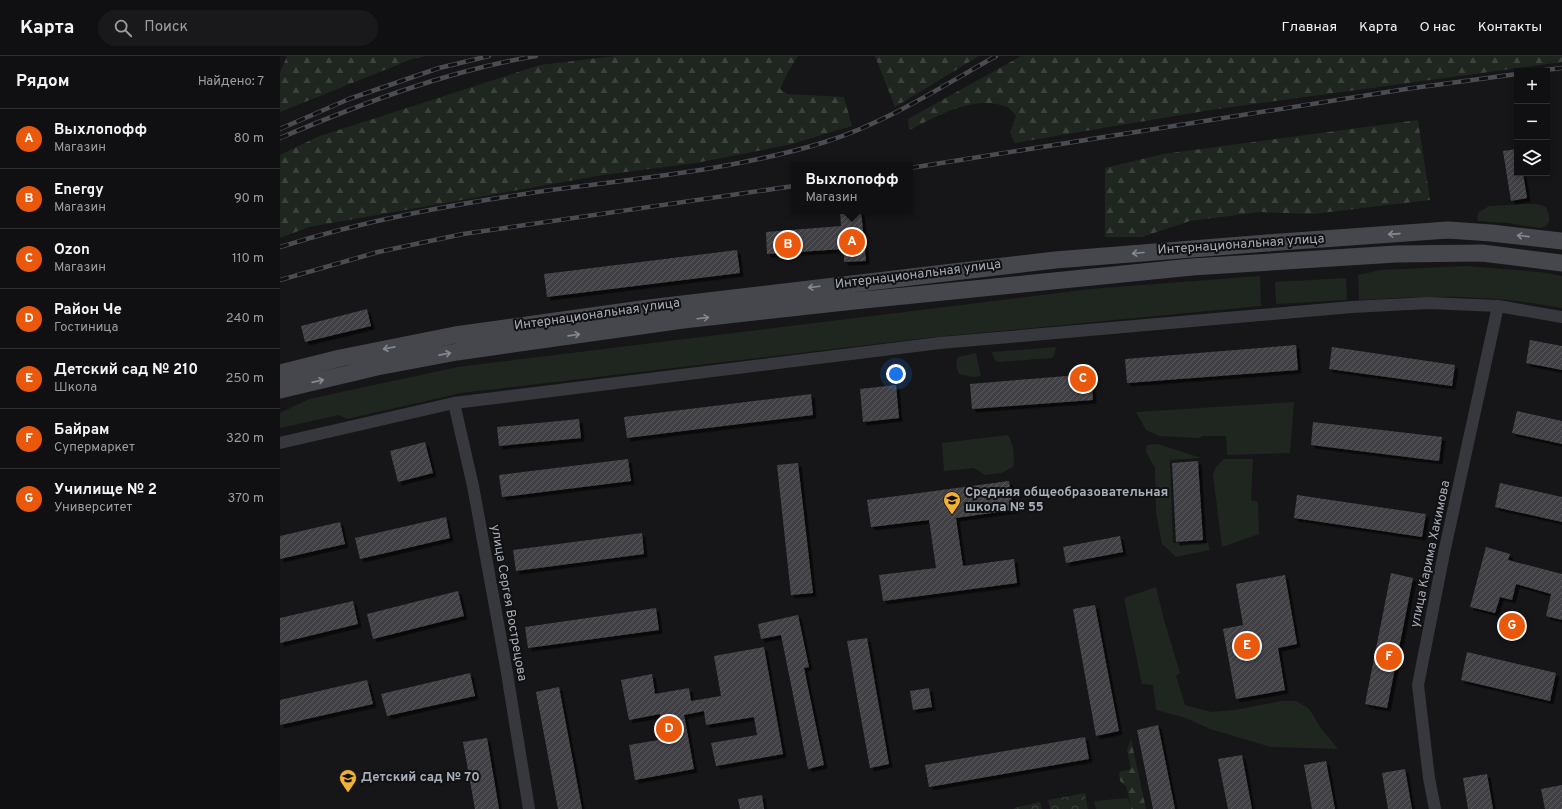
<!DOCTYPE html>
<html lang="ru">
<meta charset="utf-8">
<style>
:root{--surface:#101012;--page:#19191b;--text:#f1f3f6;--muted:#9c9d9f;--line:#303032;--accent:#ea580c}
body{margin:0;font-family:Overpass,sans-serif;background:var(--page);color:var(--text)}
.controls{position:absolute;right:12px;top:12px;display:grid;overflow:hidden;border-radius:0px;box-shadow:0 2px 6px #0003}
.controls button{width:36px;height:36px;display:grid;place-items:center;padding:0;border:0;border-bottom:1px solid var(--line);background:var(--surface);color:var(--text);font:20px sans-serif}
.you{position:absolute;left:616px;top:318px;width:14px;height:14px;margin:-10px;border:3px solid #fff;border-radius:50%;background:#1a73e8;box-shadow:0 0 0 6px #1a73e833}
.badge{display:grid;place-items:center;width:26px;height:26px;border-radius:50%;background:var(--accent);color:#fff;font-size:13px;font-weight:700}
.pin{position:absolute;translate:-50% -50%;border:2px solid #fff;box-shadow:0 1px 4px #0006}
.popup{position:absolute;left:511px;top:106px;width:122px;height:52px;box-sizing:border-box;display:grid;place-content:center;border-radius:0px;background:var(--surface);filter:drop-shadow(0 1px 3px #0005);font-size:13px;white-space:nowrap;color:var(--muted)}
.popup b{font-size:15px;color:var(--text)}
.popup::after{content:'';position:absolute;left:50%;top:100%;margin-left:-8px;border:8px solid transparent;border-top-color:var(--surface)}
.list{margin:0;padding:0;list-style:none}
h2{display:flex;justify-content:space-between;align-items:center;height:52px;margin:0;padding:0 16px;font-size:17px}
h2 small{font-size:13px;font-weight:400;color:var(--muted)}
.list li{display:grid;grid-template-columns:26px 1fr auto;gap:12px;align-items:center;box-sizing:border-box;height:60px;padding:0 16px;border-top:1px solid var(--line)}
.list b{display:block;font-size:15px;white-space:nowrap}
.list p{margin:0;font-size:13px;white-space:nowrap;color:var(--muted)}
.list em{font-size:13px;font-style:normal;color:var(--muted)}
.icon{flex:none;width:22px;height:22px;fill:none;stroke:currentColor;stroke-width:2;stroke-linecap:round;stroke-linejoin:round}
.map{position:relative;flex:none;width:1282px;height:753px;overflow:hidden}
header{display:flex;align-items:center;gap:24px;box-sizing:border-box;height:56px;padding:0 20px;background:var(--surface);border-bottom:1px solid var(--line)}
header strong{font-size:19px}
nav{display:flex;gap:22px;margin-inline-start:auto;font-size:14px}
.search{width:280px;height:36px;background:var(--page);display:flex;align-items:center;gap:10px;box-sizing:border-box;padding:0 14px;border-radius:22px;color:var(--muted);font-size:15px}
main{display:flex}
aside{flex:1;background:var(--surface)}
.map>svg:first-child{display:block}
.grass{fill:#1e261f}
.forest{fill:url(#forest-firs)}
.park{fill:url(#park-crowns)}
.building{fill:url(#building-hatch);filter:url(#shadow)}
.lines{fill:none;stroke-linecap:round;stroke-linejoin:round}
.street{stroke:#37383d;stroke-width:12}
.secondary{stroke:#45474d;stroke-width:17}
.rail-casing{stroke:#4a4c52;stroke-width:4.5}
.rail{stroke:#111113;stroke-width:3;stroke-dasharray:9;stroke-linecap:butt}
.oneway{stroke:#858993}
.labels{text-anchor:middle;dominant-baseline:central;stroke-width:4;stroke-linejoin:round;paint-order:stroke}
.street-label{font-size:13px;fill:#a8adb8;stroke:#111113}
.poi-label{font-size:13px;font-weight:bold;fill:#a8adb8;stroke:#111113;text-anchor:start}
</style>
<header>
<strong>Карта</strong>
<div class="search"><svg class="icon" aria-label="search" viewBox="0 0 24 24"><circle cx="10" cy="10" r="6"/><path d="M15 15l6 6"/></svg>Поиск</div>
<nav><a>Главная</a><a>Карта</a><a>О нас</a><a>Контакты</a></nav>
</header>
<main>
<aside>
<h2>Рядом<small>Найдено: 7</small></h2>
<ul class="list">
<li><span class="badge">A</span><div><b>Выхлопофф</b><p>Магазин</p></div><em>80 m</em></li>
<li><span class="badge">B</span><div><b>Energy</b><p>Магазин</p></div><em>90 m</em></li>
<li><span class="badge">C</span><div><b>Ozon</b><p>Магазин</p></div><em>110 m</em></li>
<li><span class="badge">D</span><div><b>Район Че</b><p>Гостиница</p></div><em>240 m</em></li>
<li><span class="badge">E</span><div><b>Детский сад № 210</b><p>Школа</p></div><em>250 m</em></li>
<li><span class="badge">F</span><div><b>Байрам</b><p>Супермаркет</p></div><em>320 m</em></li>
<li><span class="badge">G</span><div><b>Училище № 2</b><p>Университет</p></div><em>370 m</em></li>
</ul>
</aside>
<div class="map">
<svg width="1282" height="753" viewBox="0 0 1282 753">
<defs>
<pattern id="forest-firs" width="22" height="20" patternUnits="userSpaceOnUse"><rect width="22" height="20" fill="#1e261f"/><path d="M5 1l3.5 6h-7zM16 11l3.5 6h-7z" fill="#3c433d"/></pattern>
<pattern id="park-crowns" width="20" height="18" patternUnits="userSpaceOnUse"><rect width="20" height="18" fill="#1e261f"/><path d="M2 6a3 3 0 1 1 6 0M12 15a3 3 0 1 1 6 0" fill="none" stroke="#3c433d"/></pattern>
<pattern id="building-hatch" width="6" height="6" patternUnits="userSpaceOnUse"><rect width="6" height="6" fill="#404145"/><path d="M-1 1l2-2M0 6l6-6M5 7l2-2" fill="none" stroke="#595a5e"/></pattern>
<filter id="shadow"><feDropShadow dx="3.5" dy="3.5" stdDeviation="0" flood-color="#0009"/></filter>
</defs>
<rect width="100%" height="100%" fill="#161618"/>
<path class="grass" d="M 1247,148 L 1257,148 L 1266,151 L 1269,159 L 1269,166 L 1266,170 L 1261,172 L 1228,167 L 1198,165 L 1197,161 L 1199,156 L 1209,150 Z
M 1186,210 L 1260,216 L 1282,220 L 1282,252 C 1254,247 1227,243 1199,242 C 1159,239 1119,242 1079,244 L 1078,219 L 1100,214 Z
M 980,220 L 981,250 L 646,282 L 181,337 L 67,363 L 59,359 L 0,372 L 0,357 L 29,343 L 178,311 L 810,233 Z
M 1066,222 L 1067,244 L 996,248 L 995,226 Z
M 776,291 L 775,297 L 772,302 L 718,306 L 714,303 L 712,296 Z
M 696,297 L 701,320 L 692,321 L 679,318 C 676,312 675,307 678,301 Z
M 1014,346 L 1010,397 L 947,399 L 946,380 L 923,380 L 919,382 L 879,380 L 866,374 L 856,356 Z
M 728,379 C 734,389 735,400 733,411 L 721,417 L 705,419 L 694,412 L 664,415 L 662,387 Z
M 878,388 L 921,402 L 890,404 L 893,487 L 928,487 L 930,494 L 896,501 L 882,488 L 876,457 L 875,412 L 866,396 L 867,389 Z
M 944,403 L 973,403 L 971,444 L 978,446 L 979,478 L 942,491 L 933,419 L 936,411 Z
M 876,531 L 884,564 L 900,617 L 896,620 L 905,649 L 931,656 L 955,654 L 1001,645 L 1016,645 L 1028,652 L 1032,657 L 1040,671 L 1058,693 L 991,691 L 930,673 L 906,662 L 876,654 L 873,629 L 862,628 L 844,542 Z
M 848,742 L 851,753 L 816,753 L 814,745 Z"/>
<path class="forest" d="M 7,0 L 147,0 L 132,3 L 0,56 L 0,17 Z
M 335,0 L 518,0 L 508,16 L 500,33 L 507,38 L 564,41 L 572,70 L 508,89 L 416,107 L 323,119 L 29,171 L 0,182 L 0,99 L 37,81 L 260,9 Z
M 595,0 L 699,0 L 615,51 Z
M 741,0 L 1282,0 L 1282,6 L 930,54 L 735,87 L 730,77 L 736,60 C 733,57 729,51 725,50 C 692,39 658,60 629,74 L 628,63 Z
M 1138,64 L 1150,144 L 1033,158 L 980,156 L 910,165 L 862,181 L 825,181 L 825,112 L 883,98 Z
M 851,683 L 866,753 L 851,753 L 848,737 L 846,730 L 840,725 L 839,716 L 851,713 L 847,694 Z"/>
<path class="park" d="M 805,737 L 808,753 L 770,753 L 768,744 Z
M 760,746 L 762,753 L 734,753 L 734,752 Z"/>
<path class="building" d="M 1237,93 L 1237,117 L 1243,117 L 1247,142 L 1231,145 L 1223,95 Z
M 560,155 L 581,155 L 586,205 L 564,206 L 564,193 L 487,198 L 486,176 L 561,170 Z
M 457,194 L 460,217 L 267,241 L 264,218 Z
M 87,253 L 91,270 L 25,286 L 21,270 Z
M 1250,284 L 1282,290 L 1282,314 L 1246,307 Z
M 1016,289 L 1018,314 L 847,327 L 845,303 Z
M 1052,291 L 1175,309 L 1172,330 L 1049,313 Z
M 811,318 L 813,344 L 692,353 L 690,328 Z
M 616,329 L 619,362 L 583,366 L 580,333 Z
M 531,338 L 533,359 L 347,382 L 344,361 Z
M 1237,355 L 1282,365 L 1282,388 L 1232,377 Z
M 299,363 L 301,382 L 219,390 L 217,371 Z
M 1033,366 L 1162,381 L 1159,405 L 1031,389 Z
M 145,386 L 153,417 L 118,426 L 110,395 Z
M 348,403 L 351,425 L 222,441 L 219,419 Z
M 918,405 L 923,484 L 896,486 L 892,407 Z
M 518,407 L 533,537 L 511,539 L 497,409 Z
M 729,425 L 733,454 L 676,462 L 683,510 L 734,503 L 737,527 L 603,545 L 599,519 L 656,512 L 649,464 L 591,471 L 587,444 Z
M 1220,427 L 1282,441 L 1282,466 L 1215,451 Z
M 1017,439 L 1146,458 L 1142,481 L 1014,462 Z
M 166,461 L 170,482 L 80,503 L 75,482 Z
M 60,466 L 65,488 L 0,503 L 0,480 Z
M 362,477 L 364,498 L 236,515 L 233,494 Z
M 840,480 L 843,496 L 786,507 L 783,491 Z
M 1206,491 L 1230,498 L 1228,504 L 1282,518 L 1282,564 L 1266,560 L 1271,538 L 1236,528 L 1232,544 L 1220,541 L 1215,557 L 1190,551 Z
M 1111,517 L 1133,522 L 1107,652 L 1085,648 Z
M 1005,519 L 1017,588 L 998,592 L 1005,634 L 956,643 L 943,573 L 963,569 L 956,528 Z
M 178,535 L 184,560 L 93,583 L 87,558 Z
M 73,545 L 78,568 L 0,587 L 0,562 Z
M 815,549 L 839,675 L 816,680 L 793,553 Z
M 376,552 L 379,574 L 248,592 L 245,571 Z
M 518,559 L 529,611 L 524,612 L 544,709 L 528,713 L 501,579 L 481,583 L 478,568 Z
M 587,582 L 609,708 L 590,712 L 567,585 Z
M 484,591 L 503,698 L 436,710 L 431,687 L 477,679 L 474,661 L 426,669 L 424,655 L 404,659 L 414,713 L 355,724 L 349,689 L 384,683 L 380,658 L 349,664 L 341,624 L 372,618 L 375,638 L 409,632 L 411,645 L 441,640 L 434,600 Z
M 1187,596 L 1276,617 L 1270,645 L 1181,624 Z
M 190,617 L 195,640 L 107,660 L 101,638 Z
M 87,624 L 93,648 L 0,669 L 0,644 Z
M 279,631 L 302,753 L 278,753 L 256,636 Z
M 649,632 L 652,651 L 633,654 L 630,635 Z
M 878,669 L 895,753 L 873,753 L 857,674 Z
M 805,681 L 809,703 L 649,731 L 645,709 Z
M 207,682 L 219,753 L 195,753 L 183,686 Z
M 962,699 L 972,753 L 948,753 L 938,703 Z
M 1046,705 L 1055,753 L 1032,753 L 1024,709 Z
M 1125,713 L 1132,753 L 1108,753 L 1102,717 Z
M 1207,718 L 1213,753 L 1188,753 L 1183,722 Z
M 1282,729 L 1282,753 L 1265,753 L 1261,733 Z
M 482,739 L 484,753 L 460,753 L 458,743 Z"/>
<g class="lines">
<path class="street" d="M 174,347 L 193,430 L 226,611 L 249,753
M 0,387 L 174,347 L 660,287 L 1072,251 L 1149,247 L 1218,250 L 1282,261
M 1155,753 L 1149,722 L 1138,629 L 1164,497 L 1218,250"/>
<path class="secondary" d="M 0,317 L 60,302 L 175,279 L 369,252 L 775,204 L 987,187 L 1168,174 L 1211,177 L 1282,185
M 0,334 L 97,311 L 177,296 L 403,264 L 574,245 L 912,211 L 1116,198 L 1202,197 L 1282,207"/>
<defs>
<path id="rail" d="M 1257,15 L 1282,12
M 0,73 L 69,43 L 159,12 L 209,0
M 0,82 C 83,47 167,15 256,0
M 630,112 L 1126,33 L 1237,18
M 0,191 C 86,164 175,148 264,135 C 359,122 454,114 545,86 C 606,67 661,31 716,0
M 0,224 L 98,196 L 183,178 L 514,130"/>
</defs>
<use href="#rail" class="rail-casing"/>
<use href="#rail" class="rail"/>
</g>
<defs><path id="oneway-shaft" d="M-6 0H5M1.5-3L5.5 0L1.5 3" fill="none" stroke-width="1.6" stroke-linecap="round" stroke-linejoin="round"/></defs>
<g class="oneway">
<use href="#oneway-shaft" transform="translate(1114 178) rotate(176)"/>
<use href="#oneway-shaft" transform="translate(1243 180) rotate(-174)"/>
<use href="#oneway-shaft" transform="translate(858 197) rotate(175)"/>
<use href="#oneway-shaft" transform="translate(534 231) rotate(173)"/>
<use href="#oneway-shaft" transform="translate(423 262) rotate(-7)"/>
<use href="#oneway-shaft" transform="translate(294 279) rotate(-8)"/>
<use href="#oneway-shaft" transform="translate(109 292) rotate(169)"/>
<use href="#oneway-shaft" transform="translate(165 298) rotate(-11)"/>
<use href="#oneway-shaft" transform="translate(38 325) rotate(-13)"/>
</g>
<defs>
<symbol id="school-pin" viewBox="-11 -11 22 30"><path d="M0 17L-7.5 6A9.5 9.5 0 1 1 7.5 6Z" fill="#f2b134" stroke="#111113"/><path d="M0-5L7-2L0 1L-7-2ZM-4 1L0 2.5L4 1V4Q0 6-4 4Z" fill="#111"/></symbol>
</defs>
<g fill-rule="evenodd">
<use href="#school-pin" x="662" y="434" width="20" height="27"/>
<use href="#school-pin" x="58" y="712" width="20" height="27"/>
</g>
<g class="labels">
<g class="street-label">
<text transform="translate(961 189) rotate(-4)">Интернациональная улица</text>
<text transform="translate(638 219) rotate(-7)">Интернациональная улица</text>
<text transform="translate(317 259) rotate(-8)">Интернациональная улица</text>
<text transform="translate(1151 498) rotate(-78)">улица Карима Хакимова</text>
<text transform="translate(228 547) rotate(80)">улица Сергея Вострецова</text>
</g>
<g class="poi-label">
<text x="685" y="437">Средняя общеобразовательная<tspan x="685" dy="15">школа № 55</tspan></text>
<text x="81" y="722">Детский сад № 70</text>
</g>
</g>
</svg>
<div class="controls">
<button>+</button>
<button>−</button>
<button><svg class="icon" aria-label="layers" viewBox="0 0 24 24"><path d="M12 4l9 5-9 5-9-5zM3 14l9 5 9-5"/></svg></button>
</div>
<div class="you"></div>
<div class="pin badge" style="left:572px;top:186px">A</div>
<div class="popup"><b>Выхлопофф</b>Магазин</div>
<div class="pin badge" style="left:508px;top:189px">B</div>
<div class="pin badge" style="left:803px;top:323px">C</div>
<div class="pin badge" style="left:389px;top:673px">D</div>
<div class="pin badge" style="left:967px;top:590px">E</div>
<div class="pin badge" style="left:1109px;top:601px">F</div>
<div class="pin badge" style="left:1232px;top:570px">G</div>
</div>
</main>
